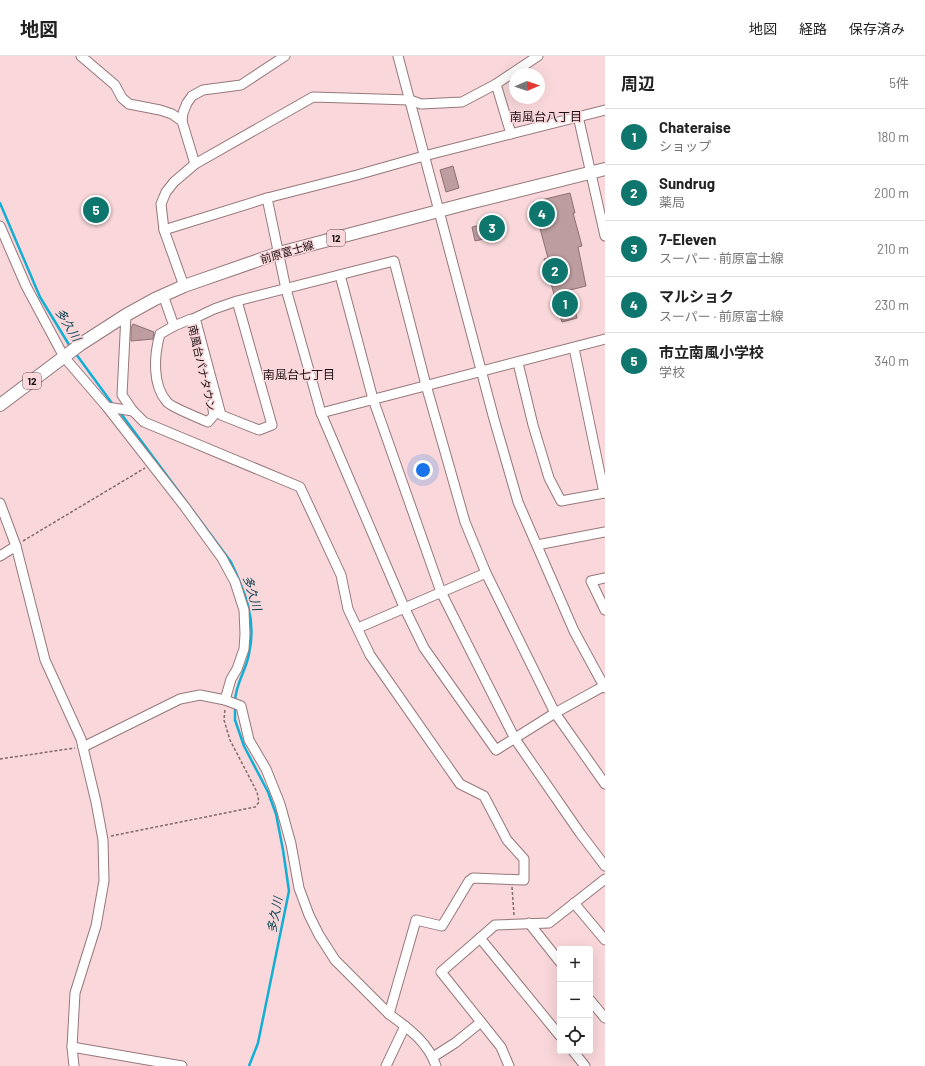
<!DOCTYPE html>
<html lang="ja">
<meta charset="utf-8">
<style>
body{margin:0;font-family:Barlow,"Noto Sans JP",sans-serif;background:#f6f6f6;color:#222}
.controls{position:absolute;right:12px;bottom:12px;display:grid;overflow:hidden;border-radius:4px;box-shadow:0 4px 16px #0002}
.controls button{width:36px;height:36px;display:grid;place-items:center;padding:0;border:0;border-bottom:1px solid #e0e0e0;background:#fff;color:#222;font:20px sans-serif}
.compass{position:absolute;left:509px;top:12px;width:36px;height:36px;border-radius:50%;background:#fff;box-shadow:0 4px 16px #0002;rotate:88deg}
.you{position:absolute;left:423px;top:414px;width:14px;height:14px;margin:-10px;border:3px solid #fff;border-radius:50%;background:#1a73e8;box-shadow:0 0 0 6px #1a73e833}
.badge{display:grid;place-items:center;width:26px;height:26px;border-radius:50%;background:#0f766e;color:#fff;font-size:13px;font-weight:700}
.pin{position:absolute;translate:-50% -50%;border:2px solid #fff;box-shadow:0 1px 4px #0006}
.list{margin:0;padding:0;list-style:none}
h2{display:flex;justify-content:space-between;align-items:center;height:52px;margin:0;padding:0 16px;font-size:17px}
h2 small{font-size:13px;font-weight:400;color:#767676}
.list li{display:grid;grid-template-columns:26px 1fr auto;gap:12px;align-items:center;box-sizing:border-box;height:56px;padding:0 16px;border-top:1px solid #e0e0e0}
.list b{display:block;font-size:15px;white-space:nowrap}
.list p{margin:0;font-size:13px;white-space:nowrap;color:#767676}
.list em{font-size:13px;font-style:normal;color:#767676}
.icon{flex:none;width:22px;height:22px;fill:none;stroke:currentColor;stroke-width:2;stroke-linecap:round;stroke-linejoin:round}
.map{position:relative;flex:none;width:605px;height:1010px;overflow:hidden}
header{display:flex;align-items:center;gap:24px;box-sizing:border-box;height:56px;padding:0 20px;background:#fff;border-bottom:1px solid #e0e0e0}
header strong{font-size:19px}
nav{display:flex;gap:22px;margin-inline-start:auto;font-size:14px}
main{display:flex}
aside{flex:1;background:#fff}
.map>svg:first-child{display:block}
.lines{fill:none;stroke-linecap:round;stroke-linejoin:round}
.stream{stroke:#12afd5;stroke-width:2.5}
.building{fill:#bd9da0;stroke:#8e7073}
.minor-casing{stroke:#96787b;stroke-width:11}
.major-casing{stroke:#96787b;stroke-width:14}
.path{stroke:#806a6c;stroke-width:1.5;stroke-dasharray:3 2;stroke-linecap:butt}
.minor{stroke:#fff;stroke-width:9}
.major{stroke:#fff;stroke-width:12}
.labels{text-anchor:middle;stroke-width:3;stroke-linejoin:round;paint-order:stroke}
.shield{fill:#f9d7da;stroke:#5e4b4d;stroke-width:1}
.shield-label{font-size:10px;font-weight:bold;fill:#1b0f11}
.street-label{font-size:11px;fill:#1b0f11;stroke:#f9d7da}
.neighbourhood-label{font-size:12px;fill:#1b0f11;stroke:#f9d7da}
.water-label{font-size:12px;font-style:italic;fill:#074353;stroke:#f9d7da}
</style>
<header>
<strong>地図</strong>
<nav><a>地図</a><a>経路</a><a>保存済み</a></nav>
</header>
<main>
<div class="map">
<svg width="605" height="1010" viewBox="0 0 605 1010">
<rect width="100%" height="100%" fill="#f9d7da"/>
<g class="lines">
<!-- stream -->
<g class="stream">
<path d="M0 147 40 241 71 292"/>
<path d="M76 298 114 350"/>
<path d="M119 355 231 506C245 536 257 563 249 598 246 615 236 626 235 645"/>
<path d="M235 650V664L244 690 268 736 276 758 283 794 289 835 258 987 249 1010"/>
</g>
</g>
<!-- building -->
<g class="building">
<path d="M453 110 459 132 446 136 440 114Z"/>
<path d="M570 137 575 157H573L582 190 578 191 586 230 570 234 577 262 562 266 544 203 548 202 533 146Z"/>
<path d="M499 165 502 179 475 185 472 171Z"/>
<path d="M133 268 154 276 153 283 131 285V272Z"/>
</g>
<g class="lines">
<!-- minor casing -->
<g class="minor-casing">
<g id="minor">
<path d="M81 0 115 29 122 42 129 48 160 54 172 58 182 65"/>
<path d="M398 0 494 363 518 446 574 575 605 632"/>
<path d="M496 28 511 78"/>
<path d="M578 60 605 180"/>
<path d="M195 108 182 65 183 57 187 47 192 40 203 34 241 29 285 0"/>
<path d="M267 142 286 233 321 357 404 551 424 592 496 694 555 657 604 630"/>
<path d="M0 170 26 230 64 301 107 351 185 451 222 502 235 526 244 554 245 578 244 593 237 613 231 623 225 644"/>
<path d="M164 174 267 142 357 119 424 100 605 54"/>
<path d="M340 219 373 343 441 536 515 683 580 777 605 810"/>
<path d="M184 230 164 174 161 148 166 136 174 126 195 108 313 41 410 44 421 48 462 46 496 28 538 0"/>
<path d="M163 239 174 270 160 278C154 299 152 329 167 346 171 351 201 363 208 366L214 359 212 348"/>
<path d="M237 245 272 369 259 374 221 359 195 262 214 253 237 245 394 205 426 329 465 466 486 517 555 657 605 728"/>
<path d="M126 259 122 339 133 355 144 366 300 431 341 519 348 553 370 599 460 728 484 740 507 784 524 803V824L473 822 469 825 442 870 416 864 389 958C408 972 428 986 436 1010"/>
<path d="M174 270 191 263 193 271"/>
<path d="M574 292 604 437"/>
<path d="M518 307 533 369 549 422 561 445 605 437"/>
<path d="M107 351 133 355"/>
<path d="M321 357 605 283"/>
<path d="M0 447 16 490 45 604 81 683 96 746 103 784 104 825 96 870 75 937 72 991 74 1010"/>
<path d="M537 489 605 476"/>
<path d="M0 500 16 490"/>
<path d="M605 522 591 525 605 554"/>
<path d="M358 572 486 517"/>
<path d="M83 691 180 643 200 639 225 644 241 650 249 684 266 713 280 748 291 788 299 832 309 859 319 879 335 904 389 958"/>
<path d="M574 847 605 884"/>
<path d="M529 867 560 906"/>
<path d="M480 882 560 980"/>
<path d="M590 944 605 962"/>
<path d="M72 991 182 1010"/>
<path d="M573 995 585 1010"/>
<path d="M433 1001 455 987 481 966"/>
<path d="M386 1010 405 970"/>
<path d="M509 1010 501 991 441 916 495 869 549 867 605 823"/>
</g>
</g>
<!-- major casing -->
<g class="major-casing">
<path id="major" d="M0 349 81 288 126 259 155 243 184 230 279 197 469 147 605 113"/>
</g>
<!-- path -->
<g class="path">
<path d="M23 485 145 412"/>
<path d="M0 703 75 692"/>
<path d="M111 780 255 751 259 746 257 736 230 684 224 664 225 652"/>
<path d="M512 831 514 859"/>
</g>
<!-- minor -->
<use href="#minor" class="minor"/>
<!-- major -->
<use href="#major" class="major"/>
</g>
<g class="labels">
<!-- shield labels -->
<g class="shield">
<rect x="327" y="174" width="18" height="16" rx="3"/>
<rect x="23" y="317" width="18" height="16" rx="3"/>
</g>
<g class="shield-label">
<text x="336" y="186">12</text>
<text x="32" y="329">12</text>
</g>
<!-- street labels -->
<g class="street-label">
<text transform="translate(287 196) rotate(-16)" y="4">前原富士線</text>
<text transform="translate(202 312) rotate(77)" y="4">南風台パナタウン</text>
</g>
<!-- neighbourhood labels -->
<g class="neighbourhood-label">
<text x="546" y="65">南風台八丁目</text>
<text x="299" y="323">南風台七丁目</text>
</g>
<!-- water labels -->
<g class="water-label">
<text transform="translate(68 269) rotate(58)" y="4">多久川</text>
<text transform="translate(252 537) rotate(73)" y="4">多久川</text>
<text transform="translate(275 859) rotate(-79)" y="4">多久川</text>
</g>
</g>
</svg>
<div class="controls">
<button>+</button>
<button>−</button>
<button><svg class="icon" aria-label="locate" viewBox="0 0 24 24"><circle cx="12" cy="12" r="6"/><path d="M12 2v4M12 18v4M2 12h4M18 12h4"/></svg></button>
</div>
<svg class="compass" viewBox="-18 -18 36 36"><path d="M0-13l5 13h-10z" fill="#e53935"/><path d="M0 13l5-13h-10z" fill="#767676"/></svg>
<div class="you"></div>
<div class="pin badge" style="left:565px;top:248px">1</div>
<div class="pin badge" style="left:555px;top:215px">2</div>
<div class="pin badge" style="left:492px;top:172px">3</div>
<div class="pin badge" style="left:542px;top:158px">4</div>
<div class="pin badge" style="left:96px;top:154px">5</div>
</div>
<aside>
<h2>周辺<small>5件</small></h2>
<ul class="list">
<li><span class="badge">1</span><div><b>Chateraise</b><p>ショップ</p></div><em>180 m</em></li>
<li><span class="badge">2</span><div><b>Sundrug</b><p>薬局</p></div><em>200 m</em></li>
<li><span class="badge">3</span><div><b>7-Eleven</b><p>スーパー · 前原富士線</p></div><em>210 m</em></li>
<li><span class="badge">4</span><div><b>マルショク</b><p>スーパー · 前原富士線</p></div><em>230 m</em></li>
<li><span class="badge">5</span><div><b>市立南風小学校</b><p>学校</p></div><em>340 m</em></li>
</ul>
</aside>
</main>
